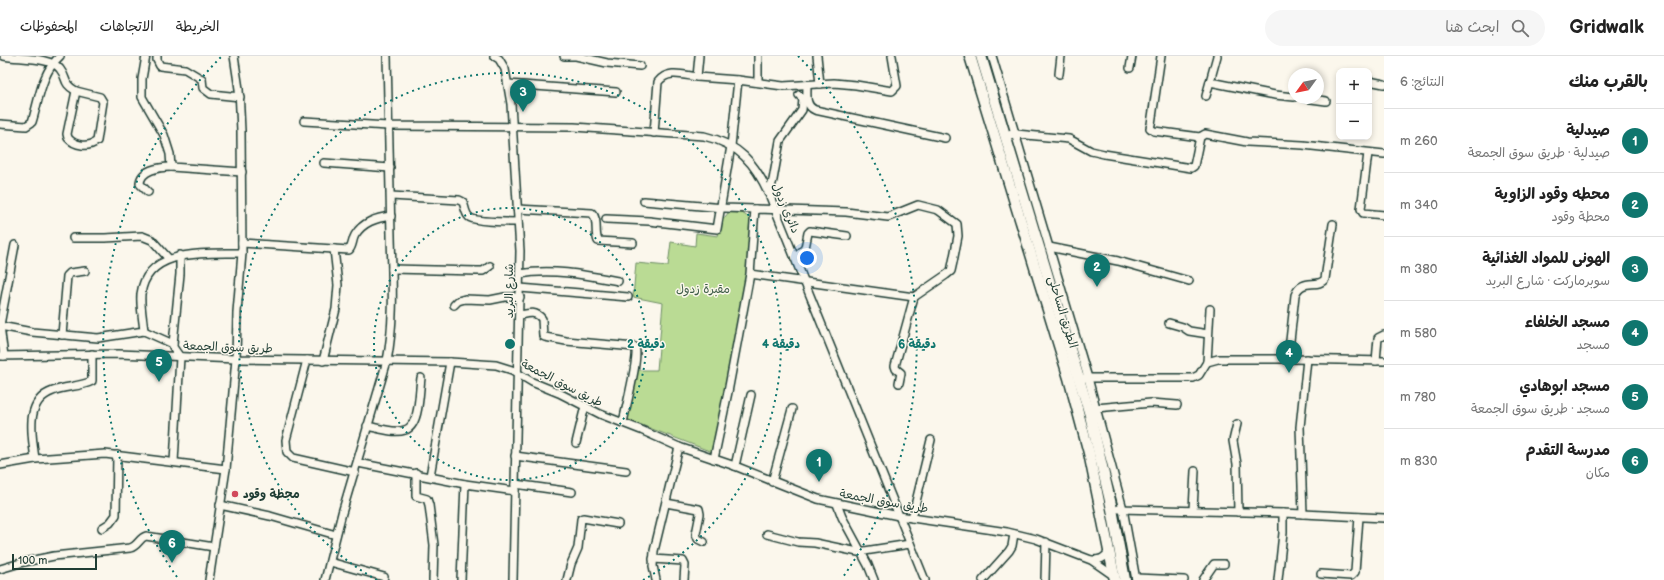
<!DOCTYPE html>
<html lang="ar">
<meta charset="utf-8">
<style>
body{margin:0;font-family:"Balsamiq Sans","Playpen Sans Arabic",sans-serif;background:#f6f6f6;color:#222;direction:rtl}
.controls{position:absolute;right:12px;top:12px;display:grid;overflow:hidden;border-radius:8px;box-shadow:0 2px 6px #0003}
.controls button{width:36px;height:36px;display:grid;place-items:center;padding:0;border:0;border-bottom:1px solid #e0e0e0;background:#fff;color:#222;font:20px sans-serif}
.compass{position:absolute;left:1288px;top:12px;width:36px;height:36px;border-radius:50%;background:#fff;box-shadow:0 2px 6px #0003;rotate:237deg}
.scale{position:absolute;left:12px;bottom:10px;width:85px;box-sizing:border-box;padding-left:4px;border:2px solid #1f3d34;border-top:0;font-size:11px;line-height:14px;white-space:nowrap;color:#1f3d34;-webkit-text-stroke:3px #fbf7ec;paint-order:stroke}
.you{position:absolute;left:807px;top:202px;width:14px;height:14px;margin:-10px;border:3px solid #fff;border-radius:50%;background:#1a73e8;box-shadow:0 0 0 6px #1a73e833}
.badge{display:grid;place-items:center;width:26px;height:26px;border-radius:50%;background:#0f766e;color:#fff;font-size:13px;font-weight:700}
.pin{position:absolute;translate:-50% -33px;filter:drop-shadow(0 1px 2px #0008)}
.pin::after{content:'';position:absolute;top:21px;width:14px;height:12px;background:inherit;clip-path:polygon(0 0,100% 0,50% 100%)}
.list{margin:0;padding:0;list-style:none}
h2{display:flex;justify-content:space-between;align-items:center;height:52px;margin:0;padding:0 16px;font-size:17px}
h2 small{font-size:13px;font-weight:400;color:#767676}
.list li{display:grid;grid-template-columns:26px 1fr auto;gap:12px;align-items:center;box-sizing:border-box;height:64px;padding:0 16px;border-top:1px solid #e0e0e0}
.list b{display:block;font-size:15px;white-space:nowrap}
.list p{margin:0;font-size:13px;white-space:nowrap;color:#767676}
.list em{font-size:13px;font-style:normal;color:#767676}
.icon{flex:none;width:22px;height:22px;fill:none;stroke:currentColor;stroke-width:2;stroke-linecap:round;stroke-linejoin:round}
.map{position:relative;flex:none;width:1384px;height:524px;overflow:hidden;direction:ltr}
header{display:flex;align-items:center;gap:24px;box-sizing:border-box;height:56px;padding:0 20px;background:#fff;border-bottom:1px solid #e0e0e0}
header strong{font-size:19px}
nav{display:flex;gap:22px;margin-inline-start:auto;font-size:14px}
.search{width:280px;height:36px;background:#f6f6f6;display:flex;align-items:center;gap:10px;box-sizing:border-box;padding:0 14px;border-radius:22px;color:#767676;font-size:15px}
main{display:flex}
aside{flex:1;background:#fff}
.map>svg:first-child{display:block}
.green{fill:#badb94;stroke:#6c8c64}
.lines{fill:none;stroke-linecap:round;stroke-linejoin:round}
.minor-casing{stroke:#1f3d34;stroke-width:10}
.highway-casing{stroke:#1f3d34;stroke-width:13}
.minor{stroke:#fbf7ec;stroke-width:7}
.highway{stroke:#fbf7ec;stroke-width:10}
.ring{fill:none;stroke:#0f766e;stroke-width:2;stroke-dasharray:2 4}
.poi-dot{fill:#d1495b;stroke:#fbf7ec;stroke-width:1.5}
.labels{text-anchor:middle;stroke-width:3;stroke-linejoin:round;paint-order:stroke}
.street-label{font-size:12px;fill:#1f3d34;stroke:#fbf7ec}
.park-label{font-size:12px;fill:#3e5d47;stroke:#fbf7ec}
.poi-label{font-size:12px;font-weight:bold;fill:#1f3d34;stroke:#fbf7ec;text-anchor:start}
.centre{fill:#0f766e;stroke:#fbf7ec;stroke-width:2}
.ring-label{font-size:12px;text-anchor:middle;font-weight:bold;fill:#0f766e;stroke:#fbf7ec;stroke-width:3;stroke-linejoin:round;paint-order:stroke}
</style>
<header>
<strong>Gridwalk</strong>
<div class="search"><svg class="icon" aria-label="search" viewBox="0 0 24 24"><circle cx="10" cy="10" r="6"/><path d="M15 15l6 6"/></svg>ابحث هنا</div>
<nav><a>الخريطة</a><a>الاتجاهات</a><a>المحفوظات</a></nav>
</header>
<main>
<aside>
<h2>بالقرب منك<small>النتائج: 6</small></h2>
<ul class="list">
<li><span class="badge">1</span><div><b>صيدلية</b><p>صيدلية · طريق سوق الجمعة</p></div><em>260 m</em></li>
<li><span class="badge">2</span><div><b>محطه وقود الزاوية</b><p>محطة وقود</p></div><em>340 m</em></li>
<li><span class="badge">3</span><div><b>الهونى للمواد الغذائية</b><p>سوبرماركت · شارع البريد</p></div><em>380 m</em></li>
<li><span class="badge">4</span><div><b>مسجد الخلفاء</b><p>مسجد</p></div><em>580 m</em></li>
<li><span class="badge">5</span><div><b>مسجد ابوهادي</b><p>مسجد · طريق سوق الجمعة</p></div><em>780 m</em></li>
<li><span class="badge">6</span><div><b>مدرسة التقدم</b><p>مكان</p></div><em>830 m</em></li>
</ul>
</aside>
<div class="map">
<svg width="1384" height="524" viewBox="0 0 1384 524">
<rect width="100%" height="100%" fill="#fbf7ec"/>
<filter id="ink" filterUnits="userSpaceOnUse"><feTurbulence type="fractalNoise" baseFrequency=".025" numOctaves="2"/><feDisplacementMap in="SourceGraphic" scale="8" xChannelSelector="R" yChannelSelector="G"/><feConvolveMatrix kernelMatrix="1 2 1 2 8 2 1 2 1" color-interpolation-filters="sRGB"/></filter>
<g filter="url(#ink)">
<!-- green -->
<path class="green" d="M729 156 742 157 751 163 746 230 712 396 626 363 638 314H657L663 247 633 241 636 207 668 210 671 186 695 190 696 177 718 180 720 167Z"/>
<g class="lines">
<!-- minor casing -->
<g class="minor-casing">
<g id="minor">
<path d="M4 0C19 3 51 1 60 13 68 23 62 27 76 35"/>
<path d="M146 0 142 23V41L164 79 170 98 171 111 242 116"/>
<path d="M157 0V4L160 10 185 13 200 22 202 23 203 32 211 38 240 41"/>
<path d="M494 0 499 3 505 13 511 48 520 195 513 524"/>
<path d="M564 0H576L607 7 640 10"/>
<path d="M699 0 697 21 738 24"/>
<path d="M758 0V26"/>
<path d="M817 0 820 28"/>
<path d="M992 0 1088 322 1123 453 1136 524"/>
<path d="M1161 0 1151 68 1150 72 1154 75 1200 81 1205 78 1247 86 1303 89 1384 98"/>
<path d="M1130 12 1132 0"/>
<path d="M1059 18 1061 0"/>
<path d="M1369 25 1384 28"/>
<path d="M1210 26 1275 39 1294 41"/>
<path d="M508 28 616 36"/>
<path d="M807 29C807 39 805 50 815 54L945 82"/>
<path d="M76 35 100 41 103 46 97 85C88 92 75 90 68 82L67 78Z"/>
<path d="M1206 40 1217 0"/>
<path d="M1304 42 1326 45"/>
<path d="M304 65 388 70 574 71 704 80C739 88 755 107 769 138L925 524"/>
<path d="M0 68 26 70 32 66C39 44 41 17 60 0"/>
<path d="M654 77 658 26C668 13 683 19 697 21"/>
<path d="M1006 79 1016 78 1069 83 1091 95 1104 98 1191 112 1194 110 1200 81"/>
<path d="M1368 97 1361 153 1363 157 1384 159"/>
<path d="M324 107 390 112"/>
<path d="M148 136 140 128C140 114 159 111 171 111"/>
<path d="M769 138 773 124 780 85 802 54 803 43 799 39"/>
<path d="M391 140 459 144 463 146C465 151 465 157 469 161 474 166 510 166 518 166"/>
<path d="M644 145 724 152 755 153"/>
<path d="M517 153 592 157C599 164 594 176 598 185L633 187"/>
<path d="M606 163 649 165 717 173 731 90 738 24 783 30 834 27 856 29 892 35 897 30 892 0"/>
<path d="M73 182H105L142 180 152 184 169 203"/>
<path d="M242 187 349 194C353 190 352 184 355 179 363 166 376 162 391 160"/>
<path d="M1049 191 1118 205 1189 225"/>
<path d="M795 202 805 192 808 177 810 175 847 180"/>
<path d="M392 213 477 215H483L490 210"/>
<path d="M520 218C552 212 586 219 618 225"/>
<path d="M520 232 628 241"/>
<path d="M454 249 458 245 465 243 490 244 505 241H520"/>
<path d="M520 259C529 257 536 255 542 263L543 280 545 281 566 285 635 291C640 299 625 354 623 367"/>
<path d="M1169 267 1183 271 1189 275 1208 278"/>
<path d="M0 269 15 189"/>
<path d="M0 270 32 276 98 282 144 275C143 264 140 250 141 238 147 191 208 198 242 197"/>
<path d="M0 270 4 300"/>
<path d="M144 275 173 288V291L180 301 174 406"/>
<path d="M62 279 67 220 70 217 85 215"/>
<path d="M173 288 180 218V199"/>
<path d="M0 300 119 298 236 303 450 306 496 309 512 314 532 326 559 337 600 358 641 374 679 391 735 410 818 443 899 460 1007 476 1036 483 1091 504 1114 520"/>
<path d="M1288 303 1295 239C1302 221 1318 233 1325 223L1333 168"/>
<path d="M307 304 286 384 287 396 293 402 355 416"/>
<path d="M323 305 336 253 338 229 334 193"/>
<path d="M1376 305 1378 282 1384 279"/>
<path d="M1207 306 1218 303H1293L1384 305"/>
<path d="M1084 322H1193L1199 319 1207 306 1210 253"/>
<path d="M899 327 901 317 896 313 895 310 914 241"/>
<path d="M1096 352 1151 347 1177 349"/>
<path d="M1237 368 1233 385 1237 408 1238 456"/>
<path d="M367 370C378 372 394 378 405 374 420 370 419 336 421 322"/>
<path d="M576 387 585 350"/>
<path d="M515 400 626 415"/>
<path d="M35 403C32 379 24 345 53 335 65 330 80 331 92 325V298"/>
<path d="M714 403 728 336 750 218 755 153 846 156 888 161 918 149 938 154 957 168 958 180 953 206 951 215 946 219 914 241 750 218"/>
<path d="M358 407 465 428 515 435"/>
<path d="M0 409 35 403 105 398 226 413"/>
<path d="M735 410 751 339"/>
<path d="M416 417V440L427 443 429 449 434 489 433 524"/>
<path d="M430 420 450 306"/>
<path d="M772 426 792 353"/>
<path d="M515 428 572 436"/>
<path d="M666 447 699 453 700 458 696 478 698 483 704 486"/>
<path d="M837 448 842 461 868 509 874 524"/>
<path d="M220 449 270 460 336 479"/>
<path d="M1119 453 1283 457 1384 462"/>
<path d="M1193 454 1195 415"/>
<path d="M1303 458 1300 371 1307 303"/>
<path d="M912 462 931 384"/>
<path d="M102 472 110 467 116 459 117 399"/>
<path d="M767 478 798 486 815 487 858 496 910 488"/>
<path d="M653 503 683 505 685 509 684 524"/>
<path d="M1092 504C1101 504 1105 502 1109 495"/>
<path d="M330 506 384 521"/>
<path d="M0 513 24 506 54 500 130 492C138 490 139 482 146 480L214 491"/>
<path d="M1321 518 1351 520 1355 516 1359 461"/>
<path d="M1136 522 1184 524"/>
<path d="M209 524 226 413 236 303 237 256 242 197 241 75 239 33 234 0"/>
<path d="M325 524 342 457 387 305C395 264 392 222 391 180 390 120 388 60 387 0"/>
<path d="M461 524 465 428"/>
<path d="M567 524 571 508 578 492 581 463 583 462 618 468"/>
<path d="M656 524 653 510 654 495 679 391"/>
<path d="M983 524 1009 495 1012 490 1014 478"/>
<path d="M1045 524 1046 486"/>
<path d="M1203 524 1214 508H1224"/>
<path d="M1278 524 1283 477V457"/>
</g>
</g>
<!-- highway casing -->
<g class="highway-casing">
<g id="highway">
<path d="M970 0 1069 322 1089 397 1115 524"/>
<path d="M981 0 1090 359 1112 453 1125 524"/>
</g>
</g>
<!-- minor -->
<use href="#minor" class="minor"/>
<!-- highway -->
<use href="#highway" class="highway"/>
</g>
</g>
<!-- distance rings -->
<g class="ring">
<circle cx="510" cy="288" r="136"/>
<path d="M377 524A271 271 0 1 1 643 524"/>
<path d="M177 521A407 407 0 0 1 222 0M798 0A407 407 0 0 1 843 521"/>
</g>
<!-- markers -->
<circle class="poi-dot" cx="235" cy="438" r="4"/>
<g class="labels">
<!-- street labels -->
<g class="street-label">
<text transform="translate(786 152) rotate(67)" y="4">دائرى زدول</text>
<text transform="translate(509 235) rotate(-90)" y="4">شارع البريد</text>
<text transform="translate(1063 256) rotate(73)" y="4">الطريق الساحلى</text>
<text transform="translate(228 291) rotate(2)" y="4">طريق سوق الجمعة</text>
<text transform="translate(562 327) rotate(27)" y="4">طريق سوق الجمعة</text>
<text transform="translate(884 445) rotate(10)" y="4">طريق سوق الجمعة</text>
</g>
<!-- park labels -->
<g class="park-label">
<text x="703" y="237">مقبرة زدول</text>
</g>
<!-- poi labels -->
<g class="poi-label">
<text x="243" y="442">محطة وقود</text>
</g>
</g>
<circle cx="510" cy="288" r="6" class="centre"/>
<g class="ring-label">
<text x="646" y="292">2 دقيقة</text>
<text x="781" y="292">4 دقيقة</text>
<text x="917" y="292">6 دقيقة</text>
</g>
</svg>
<div class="controls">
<button>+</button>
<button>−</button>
</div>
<svg class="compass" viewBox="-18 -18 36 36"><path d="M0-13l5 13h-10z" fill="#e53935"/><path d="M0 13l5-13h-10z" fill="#767676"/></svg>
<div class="scale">100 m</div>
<div class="you"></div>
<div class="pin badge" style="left:819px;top:426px">1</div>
<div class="pin badge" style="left:1097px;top:231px">2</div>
<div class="pin badge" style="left:523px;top:56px">3</div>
<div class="pin badge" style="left:1289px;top:317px">4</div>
<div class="pin badge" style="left:159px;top:326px">5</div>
<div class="pin badge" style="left:172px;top:507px">6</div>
</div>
</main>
